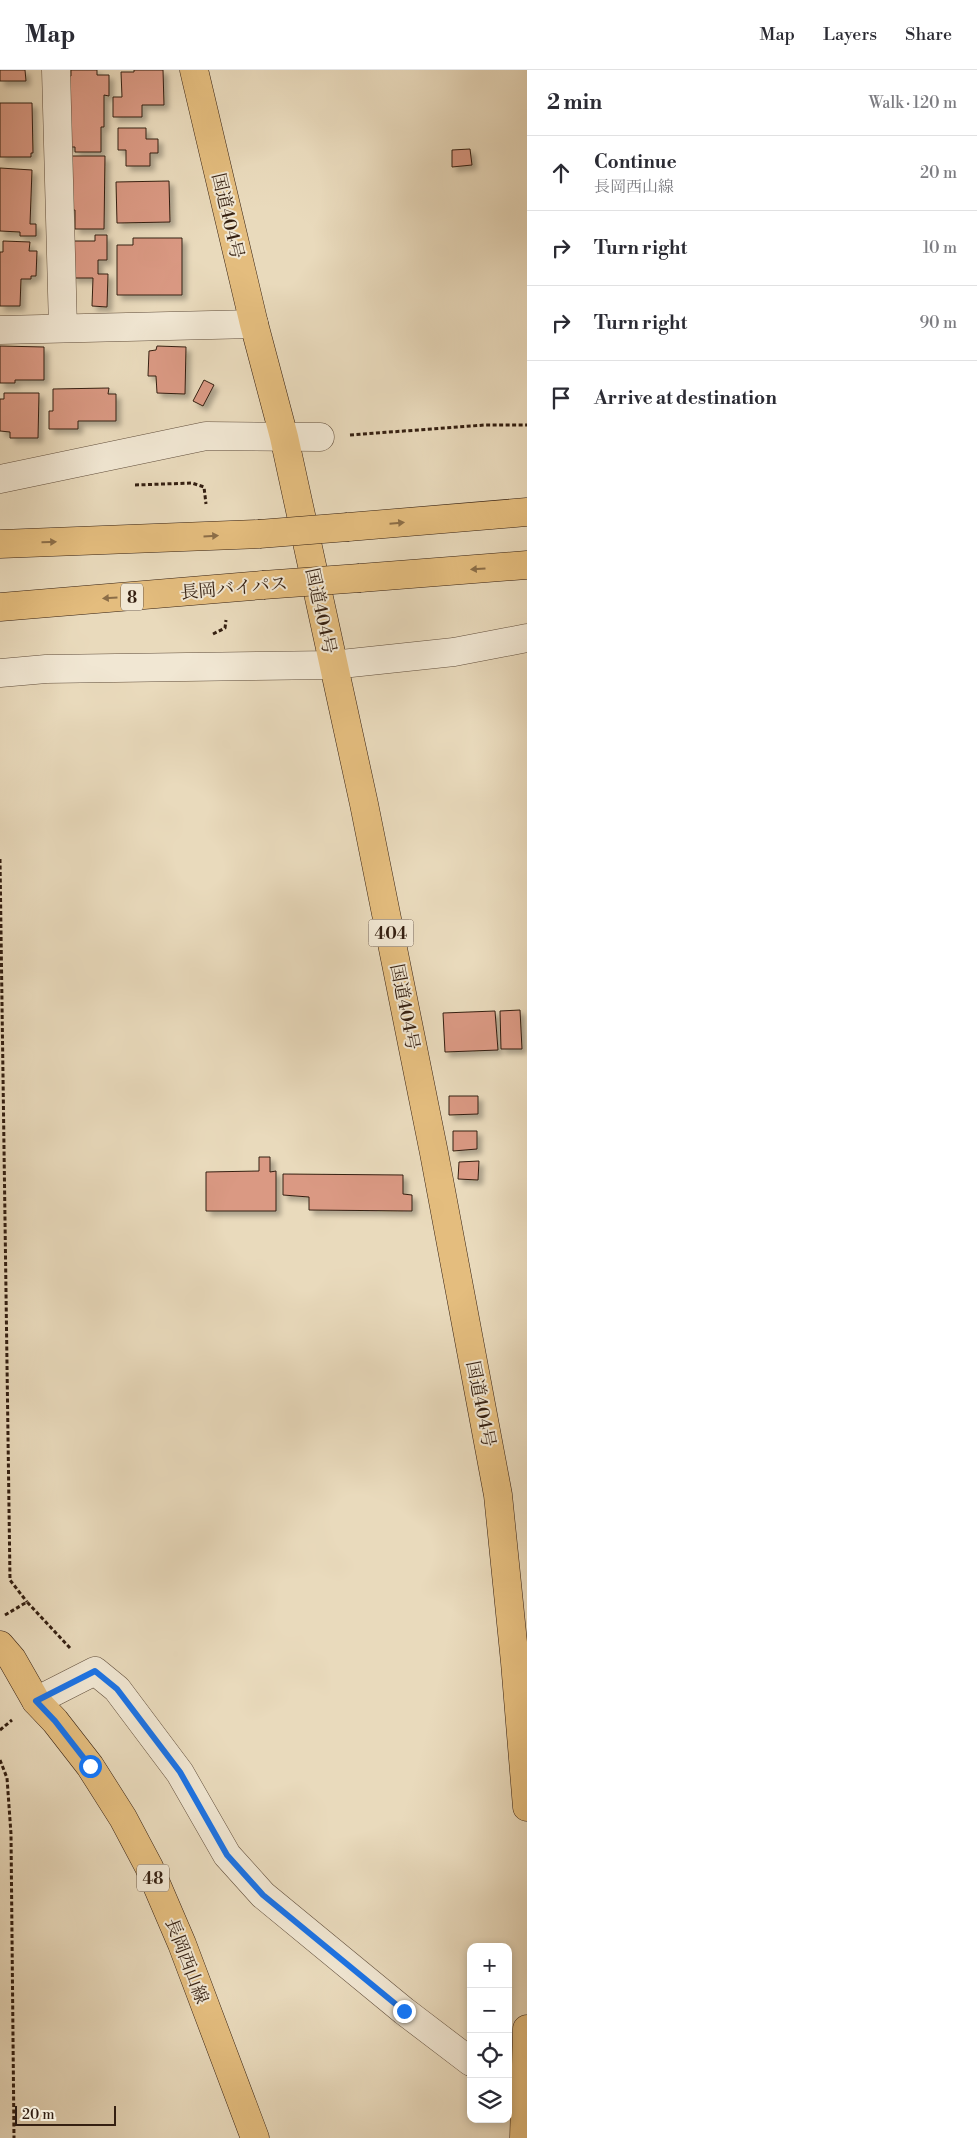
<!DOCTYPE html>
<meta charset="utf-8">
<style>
body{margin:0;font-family:"Libre Bodoni","Noto Serif JP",serif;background:#f2f2f3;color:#2b2b33}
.controls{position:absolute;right:15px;bottom:15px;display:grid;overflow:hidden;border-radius:10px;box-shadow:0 2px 8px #0003}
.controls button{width:45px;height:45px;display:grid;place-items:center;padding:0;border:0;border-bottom:1px solid #e1e1e2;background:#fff;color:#2b2b33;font:25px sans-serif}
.scale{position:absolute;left:15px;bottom:12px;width:101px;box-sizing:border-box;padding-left:5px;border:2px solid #341f11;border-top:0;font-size:14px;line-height:18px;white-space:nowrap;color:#341f11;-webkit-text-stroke:4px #f1e7d3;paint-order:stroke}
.stop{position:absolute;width:15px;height:15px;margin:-11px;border:4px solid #1a73e8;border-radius:50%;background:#fff}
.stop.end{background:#1a73e8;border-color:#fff;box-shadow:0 1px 5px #0008}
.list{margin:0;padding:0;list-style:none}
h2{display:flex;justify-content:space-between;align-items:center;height:65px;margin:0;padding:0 20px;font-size:21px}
h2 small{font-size:16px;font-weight:400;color:#7c7c81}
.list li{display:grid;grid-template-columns:32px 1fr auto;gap:15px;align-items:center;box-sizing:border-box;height:75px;padding:0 20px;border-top:1px solid #e1e1e2}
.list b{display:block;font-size:19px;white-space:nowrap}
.list p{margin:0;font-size:16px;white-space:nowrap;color:#7c7c81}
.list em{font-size:16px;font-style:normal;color:#7c7c81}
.icon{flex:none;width:28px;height:28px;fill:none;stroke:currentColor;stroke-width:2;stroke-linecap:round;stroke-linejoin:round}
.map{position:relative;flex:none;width:527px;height:2068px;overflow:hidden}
header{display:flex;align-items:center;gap:30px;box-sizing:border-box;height:70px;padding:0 25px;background:#fff;border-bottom:1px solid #e1e1e2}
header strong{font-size:24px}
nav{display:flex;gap:28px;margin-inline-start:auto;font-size:18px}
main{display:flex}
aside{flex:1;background:#fff}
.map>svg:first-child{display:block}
.building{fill:#da9983;stroke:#341f11;filter:url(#shadow)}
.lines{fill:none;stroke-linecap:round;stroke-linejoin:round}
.minor-casing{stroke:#614e3c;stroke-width:29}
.major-casing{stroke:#341f11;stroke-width:29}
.highway-casing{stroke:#341f11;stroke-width:29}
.path{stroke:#341f11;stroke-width:3;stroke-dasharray:4 2.5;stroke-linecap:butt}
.minor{stroke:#f1e7d3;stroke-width:28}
.major{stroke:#e4bd7e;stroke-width:28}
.highway{stroke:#e4bd7e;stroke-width:28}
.highway-bridge-casing{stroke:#341f11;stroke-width:29;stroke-linecap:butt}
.highway-bridge{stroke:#e4bd7e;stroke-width:28}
.oneway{fill:#8c6e48}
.route{stroke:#1a73e8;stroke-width:6}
.labels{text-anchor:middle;stroke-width:4;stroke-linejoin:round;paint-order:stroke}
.shield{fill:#f1e7d3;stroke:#6d5b4b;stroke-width:1}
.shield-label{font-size:16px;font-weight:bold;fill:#341f11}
.street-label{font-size:18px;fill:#341f11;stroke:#f1e7d3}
</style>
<header>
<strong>Map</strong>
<nav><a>Map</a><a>Layers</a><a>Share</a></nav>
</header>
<main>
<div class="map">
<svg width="527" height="2068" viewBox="0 0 527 2068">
<defs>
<filter id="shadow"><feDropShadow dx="4.5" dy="4.5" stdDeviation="2.5" flood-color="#0004"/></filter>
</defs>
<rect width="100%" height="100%" fill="#e9dabc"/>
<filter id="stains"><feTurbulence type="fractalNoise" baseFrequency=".004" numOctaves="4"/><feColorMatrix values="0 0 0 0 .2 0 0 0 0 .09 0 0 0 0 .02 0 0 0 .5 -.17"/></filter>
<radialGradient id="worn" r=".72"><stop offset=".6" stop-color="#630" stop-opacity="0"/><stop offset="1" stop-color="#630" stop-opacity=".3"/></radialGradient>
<!-- building -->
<g class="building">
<path d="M0 0H25L26 11H0Z"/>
<path d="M71 0H97V5H109V26L104 25V57H101V82H75V77H62L60 6H71Z"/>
<path d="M134 0H163L164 35H142V47H113V27H122L121 2H134Z"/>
<path d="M0 33H32L33 83H31V87H0Z"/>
<path d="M118 58H146V69H158V83H150V96H126V80H118Z"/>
<path d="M470 79 472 95 452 97V80Z"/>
<path d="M65 86H105L104 159H75V140H65Z"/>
<path d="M0 98 32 100 30 154H36V166H20V162L0 161Z"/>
<path d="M169 111 170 152 117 153 116 112Z"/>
<path d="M95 165H107V190H98V204H108L107 237 92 236 93 208H72L66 171H95Z"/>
<path d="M133 168H182V225H117V175H133Z"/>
<path d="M3 171 30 172 29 181H37L36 206H31V209H21L20 236H0V182H3Z"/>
<path d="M0 276 44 277V310H15V313H0Z"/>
<path d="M157 276 186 277 185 324 157 323 156 306H148L149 281 156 280Z"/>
<path d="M204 310 214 315 203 336 193 331Z"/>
<path d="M109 318 108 324H116V351H78V359H49V341H53V319Z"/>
<path d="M4 323H39L38 368H10V362L0 361V329H4Z"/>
<path d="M520 940 522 979H501L500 941Z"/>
<path d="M495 941 498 980 445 982 443 943Z"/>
<path d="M449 1026H478V1044L449 1045Z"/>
<path d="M453 1061H477V1079L453 1081Z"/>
<path d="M259 1087H270V1102L276 1101V1141H206V1102L259 1101Z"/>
<path d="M479 1091 478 1110 458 1109 459 1092Z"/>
<path d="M283 1104 403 1105V1124L412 1125V1141L309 1140V1127L283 1125Z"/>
</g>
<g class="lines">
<!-- minor casing -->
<g class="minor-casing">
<g id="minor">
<path d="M56 0 63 258"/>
<path d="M0 260 254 254"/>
<path d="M0 409 206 366 320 367"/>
<path d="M0 603 46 599 332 595 454 582 527 568"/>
<path d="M36 1631 95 1601 117 1619 180 1703 227 1785 263 1825 404 1941 471 1992"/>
</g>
</g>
<!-- major casing -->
<g class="major-casing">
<path id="major" d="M0 1575 12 1589 36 1631 55 1651 90 1696 123 1748 149 1797 182 1874 255 2068"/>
</g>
<!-- highway casing -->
<g class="highway-casing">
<g id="highway">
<path d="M194 0 254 254 284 367 364 734 434 1083 498 1425 515 1592 527 1737"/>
<path d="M348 457 527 442"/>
<path d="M0 474 259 464"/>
<path d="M360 508 527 495"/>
<path d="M0 537 263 515"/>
<path d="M524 2068 527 1959"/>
</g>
</g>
<!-- path -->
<g class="path">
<path d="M350 365 485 355H527"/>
<path d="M135 415 192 413 204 417 206 434"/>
<path d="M213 564 225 558 226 550"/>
<path d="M0 789 10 1510 27 1532"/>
<path d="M5 1545 27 1532 70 1578"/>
<path d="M0 1660 12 1650"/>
<path d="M0 1690 7 1708 11 1764 14 2068"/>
</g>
<!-- minor -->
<use href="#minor" class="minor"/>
<!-- major -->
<use href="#major" class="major"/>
<!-- highway -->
<use href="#highway" class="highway"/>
<!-- highway-bridge casing -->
<g class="highway-bridge-casing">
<g id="highway-bridge">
<path d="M259 464 348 457"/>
<path d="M263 515 360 508"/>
</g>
</g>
<!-- highway-bridge -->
<use href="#highway-bridge" class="highway-bridge"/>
</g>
<!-- one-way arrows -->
<defs><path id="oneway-solid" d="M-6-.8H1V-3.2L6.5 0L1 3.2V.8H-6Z" transform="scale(1.25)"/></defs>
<g class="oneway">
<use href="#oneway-solid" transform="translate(397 453) rotate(-5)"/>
<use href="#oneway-solid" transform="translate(211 466) rotate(-3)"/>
<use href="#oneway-solid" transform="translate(49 472) rotate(-2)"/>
<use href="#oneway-solid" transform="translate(478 499) rotate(176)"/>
<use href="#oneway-solid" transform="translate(110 528) rotate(176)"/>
</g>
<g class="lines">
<!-- route -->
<path class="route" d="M90 1696 55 1651 36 1631 95 1601 117 1619 180 1702 227 1785 263 1825 404 1941"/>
</g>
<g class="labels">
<!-- shield labels -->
<g class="shield">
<rect x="121" y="513.5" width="22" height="27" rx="4"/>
<rect x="368.5" y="849.5" width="45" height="27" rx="4"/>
<rect x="137" y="1794.5" width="32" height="27" rx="4"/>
</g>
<g class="shield-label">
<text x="132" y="533">8</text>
<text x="391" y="869">404</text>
<text x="153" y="1814">48</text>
</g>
<!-- street labels -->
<g class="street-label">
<text transform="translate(228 146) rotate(77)" y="6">国道404号</text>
<text transform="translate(234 518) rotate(-5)" y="6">長岡バイパス</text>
<text transform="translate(321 541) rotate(78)" y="6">国道404号</text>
<text transform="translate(405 937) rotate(79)" y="6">国道404号</text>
<text transform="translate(481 1334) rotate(79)" y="6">国道404号</text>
<text transform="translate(187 1891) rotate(69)" y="6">長岡西山線</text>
</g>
</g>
<rect width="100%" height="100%" filter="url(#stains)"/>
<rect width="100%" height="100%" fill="url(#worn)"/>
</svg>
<div class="controls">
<button>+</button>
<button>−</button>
<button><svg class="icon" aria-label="locate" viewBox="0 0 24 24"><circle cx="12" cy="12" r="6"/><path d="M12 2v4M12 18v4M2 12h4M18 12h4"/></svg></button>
<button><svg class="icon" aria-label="layers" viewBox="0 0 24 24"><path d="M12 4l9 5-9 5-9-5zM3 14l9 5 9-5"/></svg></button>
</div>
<div class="scale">20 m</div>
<div class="stop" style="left:90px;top:1696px"></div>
<div class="stop end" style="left:404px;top:1941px"></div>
</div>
<aside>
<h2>2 min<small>Walk · 120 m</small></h2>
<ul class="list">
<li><svg class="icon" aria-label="ahead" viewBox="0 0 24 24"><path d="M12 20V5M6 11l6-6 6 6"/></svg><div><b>Continue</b><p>長岡西山線</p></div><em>20 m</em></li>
<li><svg class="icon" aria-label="right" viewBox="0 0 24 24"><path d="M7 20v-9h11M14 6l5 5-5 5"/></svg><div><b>Turn right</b></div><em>10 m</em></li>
<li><svg class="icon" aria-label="right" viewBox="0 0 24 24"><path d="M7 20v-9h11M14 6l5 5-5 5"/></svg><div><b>Turn right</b></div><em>90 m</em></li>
<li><svg class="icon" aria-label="arrive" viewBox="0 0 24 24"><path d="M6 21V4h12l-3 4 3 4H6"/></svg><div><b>Arrive at destination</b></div></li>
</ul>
</aside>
</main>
